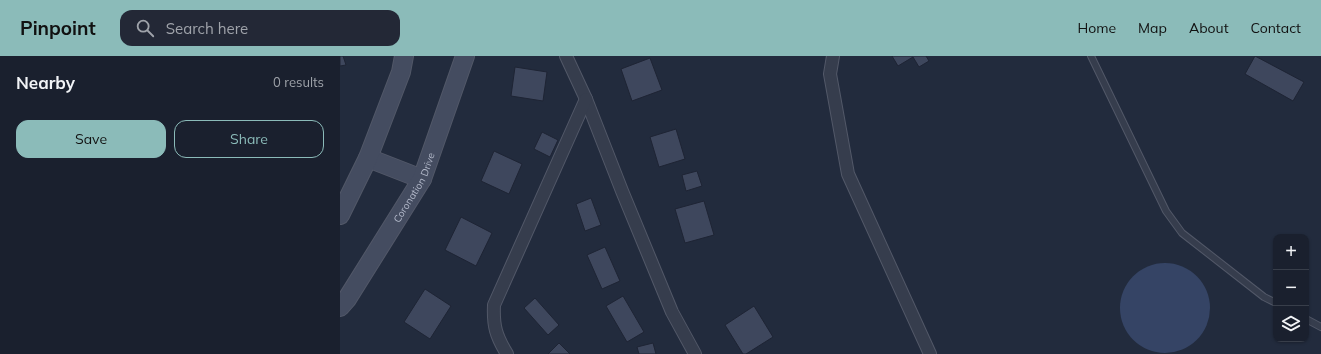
<!DOCTYPE html>
<meta charset="utf-8">
<style>
body{margin:0;font-family:Mulish,sans-serif;background:#232836;color:#f1f3f6}
.controls{position:absolute;right:12px;bottom:12px;display:grid;overflow:hidden;border-radius:8px;box-shadow:0 1px 3px #0004}
.controls button{width:36px;height:36px;display:grid;place-items:center;padding:0;border:0;border-bottom:1px solid #383e4a;background:#1a202e;color:#f1f3f6;font:20px sans-serif}
.list{margin:0;padding:0;list-style:none}
h2{display:flex;justify-content:space-between;align-items:center;height:52px;margin:0;padding:0 16px;font-size:17px}
h2 small{font-size:13px;font-weight:400;color:#9fa3aa}
.actions{display:flex;gap:8px;padding:12px 16px}
.actions a{flex:1;padding:9px 0;border:1px solid #8bbbb9;border-radius:12px;text-align:center;font-size:14px;color:#8bbbb9}
.actions .main{background:#8bbbb9;color:#111}
.icon{flex:none;width:22px;height:22px;fill:none;stroke:currentColor;stroke-width:2;stroke-linecap:round;stroke-linejoin:round}
.map{position:relative;flex:none;width:981px;height:298px;overflow:hidden}
header{display:flex;align-items:center;gap:24px;box-sizing:border-box;height:56px;padding:0 20px;background:#8bbbb9;color:#111}
header strong{font-size:19px}
nav{display:flex;gap:22px;margin-inline-start:auto;font-size:14px}
.search{width:280px;height:36px;background:#232836;display:flex;align-items:center;gap:10px;box-sizing:border-box;padding:0 14px;border-radius:12px;color:#9fa3aa;font-size:15px}
main{display:flex}
aside{flex:1;background:#1a202e}
.map>svg:first-child{display:block}
.water{fill:#354465}
.building{fill:#3e475d;stroke:#1e2434}
.lines{fill:none;stroke-linecap:round;stroke-linejoin:round}
.lane-casing{stroke:#525868;stroke-width:8}
.street-casing{stroke:#525868;stroke-width:14}
.secondary-casing{stroke:#525868;stroke-width:20}
.lane{stroke:#363d4d;stroke-width:6}
.street{stroke:#363d4d;stroke-width:12}
.secondary{stroke:#444c60;stroke-width:18}
.labels{text-anchor:middle;stroke-width:3;stroke-linejoin:round;paint-order:stroke}
.street-label{font-size:10px;fill:#b2b8c9;stroke:#1c2232}
</style>
<header>
<strong>Pinpoint</strong>
<div class="search"><svg class="icon" aria-label="search" viewBox="0 0 24 24"><circle cx="10" cy="10" r="6"/><path d="M15 15l6 6"/></svg>Search here</div>
<nav><a>Home</a><a>Map</a><a>About</a><a>Contact</a></nav>
</header>
<main>
<aside>
<h2>Nearby<small>0 results</small></h2>
<ul class="list">
</ul>
<div class="actions"><a class="main">Save</a><a>Share</a></div>
</aside>
<div class="map">
<svg width="981" height="298" viewBox="0 0 981 298">
<rect width="100%" height="100%" fill="#222b3d"/>
<!-- water -->
<circle class="water" cx="825" cy="252" r="45"/>
<!-- building -->
<g class="building">
<path d="M0 0H3L6 9 0 10Z"/>
<path d="M552 0H586L589 5 579 11 573 1 558 10Z"/>
<path d="M915 0 964 26 953 45 905 18Z"/>
<path d="M310 2 322 34 292 45 281 13Z"/>
<path d="M175 11 207 16 203 45 171 40Z"/>
<path d="M336 73 345 103 319 111 310 81Z"/>
<path d="M202 76 218 84 210 101 194 93Z"/>
<path d="M154 95 182 108 169 138 141 125Z"/>
<path d="M357 115 362 130 346 135 342 119Z"/>
<path d="M251 142 261 169 245 175 236 148Z"/>
<path d="M364 145 374 179 345 187 335 153Z"/>
<path d="M121 161 152 177 136 210 105 194Z"/>
<path d="M265 191 280 225 262 233 247 199Z"/>
<path d="M85 233 111 250 90 283 64 266Z"/>
<path d="M283 240 304 276 287 286 266 250Z"/>
<path d="M195 242 219 269 208 279 184 252Z"/>
<path d="M414 250 433 281 406 298H403L385 269Z"/>
<path d="M219 287 230 298H208Z"/>
<path d="M313 287 316 298H299L297 291Z"/>
</g>
<g class="lines">
<!-- lane casing -->
<g class="lane-casing">
<g id="lane">
<path d="M751 0 826 155 842 177 924 241 936 247"/>
<path d="M966 263 981 271"/>
</g>
</g>
<!-- street casing -->
<g class="street-casing">
<g id="street">
<path d="M226 0 246 43 282 135 332 256 355 298"/>
<path d="M493 0 490 18 508 118 590 298"/>
<path d="M167 298C156 280 153 270 154 249L246 43"/>
</g>
</g>
<!-- secondary casing -->
<g class="secondary-casing">
<g id="secondary">
<path d="M28 102 82 123"/>
<path d="M0 159 28 102 61 16 64 0"/>
<path id="s1" d="M0 251 7 243 82 123 125 0"/>
</g>
</g>
<!-- lane -->
<use href="#lane" class="lane"/>
<!-- street -->
<use href="#street" class="street"/>
<!-- secondary -->
<use href="#secondary" class="secondary"/>
</g>
<g class="labels">
<!-- street labels -->
<g class="street-label">
<text dy="4" stroke="none"><textPath href="#s1" startOffset="141">Coronation Drive</textPath></text>
</g>
</g>
</svg>
<div class="controls">
<button>+</button>
<button>−</button>
<button><svg class="icon" aria-label="layers" viewBox="0 0 24 24"><path d="M12 4l9 5-9 5-9-5zM3 14l9 5 9-5"/></svg></button>
</div>
</div>
</main>
